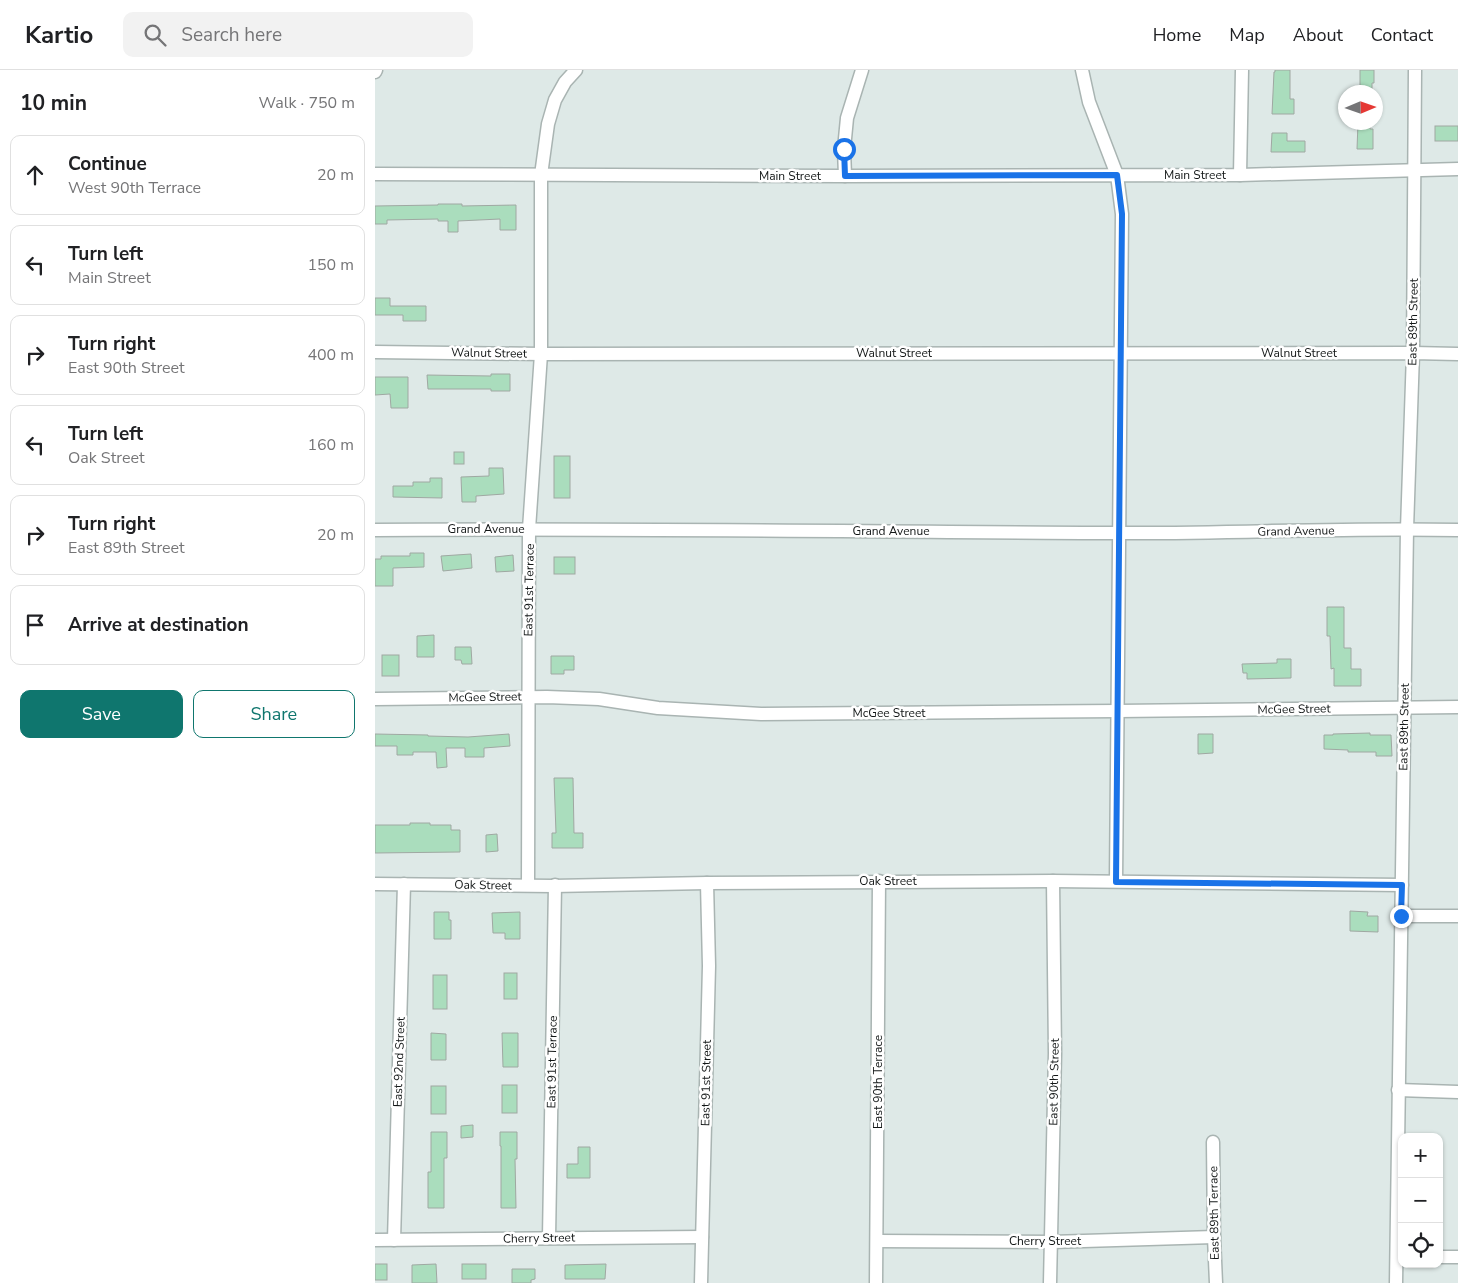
<!DOCTYPE html>
<meta charset="utf-8">
<style>
body{margin:0;font-family:"Nunito Sans",sans-serif;background:#f2f2f2;color:#202124}
.controls{position:absolute;right:15px;bottom:15px;display:grid;overflow:hidden;border-radius:10px;box-shadow:0 1px 4px #0004}
.controls button{width:45px;height:45px;display:grid;place-items:center;padding:0;border:0;border-bottom:1px solid #e0e0e0;background:#fff;color:#202124;font:25px sans-serif}
.compass{position:absolute;left:963px;top:15px;width:45px;height:45px;border-radius:50%;background:#fff;box-shadow:0 1px 4px #0004;rotate:88deg}
.stop{position:absolute;width:15px;height:15px;margin:-11px;border:4px solid #1a73e8;border-radius:50%;background:#fff}
.stop.end{background:#1a73e8;border-color:#fff;box-shadow:0 1px 5px #0008}
.list{margin:0;padding:0;list-style:none}
h2{display:flex;justify-content:space-between;align-items:center;height:65px;margin:0;padding:0 20px;font-size:21px}
h2 small{font-size:16px;font-weight:400;color:#757577}
.list li{display:grid;grid-template-columns:32px 1fr auto;gap:15px;align-items:center;box-sizing:border-box;height:80px;margin:0 10px 10px;padding:0 10px;border:1px solid #e0e0e0;border-radius:10px}
.list b{display:block;font-size:19px;white-space:nowrap}
.list p{margin:0;font-size:16px;white-space:nowrap;color:#757577}
.list em{font-size:16px;font-style:normal;color:#757577}
.actions{display:flex;gap:10px;padding:15px 20px}
.actions a{flex:1;padding:11px 0;border:1px solid #0f766e;border-radius:10px;text-align:center;font-size:18px;color:#0f766e}
.actions .main{background:#0f766e;color:#fff}
.icon{flex:none;width:28px;height:28px;fill:none;stroke:currentColor;stroke-width:2;stroke-linecap:round;stroke-linejoin:round}
.map{position:relative;flex:none;width:1083px;height:1213px;overflow:hidden}
header{display:flex;align-items:center;gap:30px;box-sizing:border-box;height:70px;padding:0 25px;background:#fff;border-bottom:1px solid #e0e0e0}
header strong{font-size:24px}
nav{display:flex;gap:28px;margin-inline-start:auto;font-size:18px}
.search{width:350px;height:45px;background:#f2f2f2;display:flex;align-items:center;gap:12px;box-sizing:border-box;padding:0 18px;border-radius:10px;color:#757577;font-size:19px}
main{display:flex}
aside{flex:1;background:#fff}
.map>svg:first-child{display:block}
.building{fill:#aaddbd;stroke:#9fa8a2}
.lines{fill:none;stroke-linecap:round;stroke-linejoin:round}
.minor-casing{stroke:#a9b4b2;stroke-width:15}
.minor{stroke:#fff;stroke-width:12}
.route{stroke:#1a73e8;stroke-width:6}
.labels{text-anchor:middle;stroke-width:5;stroke-linejoin:round;paint-order:stroke}
.street-label{font-size:12px;fill:#121616;stroke:#fff}
</style>
<header>
<strong>Kartio</strong>
<div class="search"><svg class="icon" aria-label="search" viewBox="0 0 24 24"><circle cx="10" cy="10" r="6"/><path d="M15 15l6 6"/></svg>Search here</div>
<nav><a>Home</a><a>Map</a><a>About</a><a>Contact</a></nav>
</header>
<main>
<aside>
<h2>10 min<small>Walk · 750 m</small></h2>
<ul class="list">
<li><svg class="icon" aria-label="ahead" viewBox="0 0 24 24"><path d="M12 20V5M6 11l6-6 6 6"/></svg><div><b>Continue</b><p>West 90th Terrace</p></div><em>20 m</em></li>
<li><svg class="icon" aria-label="left" viewBox="0 0 24 24"><path d="M17 20v-9H6M10 6l-5 5 5 5"/></svg><div><b>Turn left</b><p>Main Street</p></div><em>150 m</em></li>
<li><svg class="icon" aria-label="right" viewBox="0 0 24 24"><path d="M7 20v-9h11M14 6l5 5-5 5"/></svg><div><b>Turn right</b><p>East 90th Street</p></div><em>400 m</em></li>
<li><svg class="icon" aria-label="left" viewBox="0 0 24 24"><path d="M17 20v-9H6M10 6l-5 5 5 5"/></svg><div><b>Turn left</b><p>Oak Street</p></div><em>160 m</em></li>
<li><svg class="icon" aria-label="right" viewBox="0 0 24 24"><path d="M7 20v-9h11M14 6l5 5-5 5"/></svg><div><b>Turn right</b><p>East 89th Street</p></div><em>20 m</em></li>
<li><svg class="icon" aria-label="arrive" viewBox="0 0 24 24"><path d="M6 21V4h12l-3 4 3 4H6"/></svg><div><b>Arrive at destination</b></div></li>
</ul>
<div class="actions"><a class="main">Save</a><a>Share</a></div>
</aside>
<div class="map">
<svg width="1083" height="1213" viewBox="0 0 1083 1213">
<rect width="100%" height="100%" fill="#dee9e7"/>
<!-- building -->
<g class="building">
<path d="M900 0H915V29H919V44H897L899 2H900Z"/>
<path d="M985 0H999V13H997V22H985Z"/>
<path d="M983 53H995V59H998V79H982Z"/>
<rect x="1060" y="56" width="23" height="15"/>
<path d="M897 63H912V71H930V82H896Z"/>
<path d="M63 134H87V136L141 135V160H125V149L83 151V162H73V151H63V149L12 150V154H0V136L63 135Z"/>
<path d="M0 228H15V236H51V251H28V245H0Z"/>
<path d="M116 304H135V321H116V319H53L52 305 116 306Z"/>
<path d="M0 307H33V338H16L15 324 0 325Z"/>
<rect x="79" y="382" width="10" height="12"/>
<rect x="179" y="386" width="16" height="42"/>
<path d="M114 398H128L129 424 101 426V432H87L86 407 114 406Z"/>
<path d="M55 408H67V428L18 427V416H38V412H55Z"/>
<path d="M35 483H49V497L18 498V516H0V489H6V486H35Z"/>
<path d="M96 484 97 498 68 501 66 486Z"/>
<path d="M138 485 139 501 121 502 120 487Z"/>
<rect x="179" y="487" width="21" height="17"/>
<path d="M952 537H969V578H976V599H986V616H959V598L956 599 955 566H952Z"/>
<path d="M59 565V587H42V566Z"/>
<path d="M80 577H96L97 594H87L86 590H80Z"/>
<rect x="7" y="585" width="17" height="21"/>
<path d="M176 586H199V600H189V604H176Z"/>
<path d="M902 589H916V608L872 609V603H868L867 594 902 593Z"/>
<path d="M995 663V665H1016L1017 686H1001V682H973V680L949 679V665H958V664Z"/>
<path d="M0 664 53 665V666L93 667 134 664 135 676 109 678V687H90V678H71L72 697 62 698 61 682H38V685H22V676H0Z"/>
<path d="M823 664H838V683L823 684Z"/>
<path d="M179 708H198L199 763H208V778H177V763H181Z"/>
<path d="M35 753H55V755H76V760H85V782L0 783V755H35Z"/>
<path d="M122 764 123 781 111 782V765Z"/>
<path d="M975 841 993 842 992 846H1003V862L975 861Z"/>
<path d="M59 842H74V850H76V869H59Z"/>
<path d="M145 842V869H130V863H118L117 843Z"/>
<rect x="129" y="903" width="13" height="26"/>
<rect x="58" y="905" width="14" height="34"/>
<path d="M56 963 71 964V990H56Z"/>
<path d="M127 963H143V997H128Z"/>
<rect x="127" y="1015" width="15" height="28"/>
<rect x="56" y="1016" width="15" height="28"/>
<path d="M98 1055V1067L86 1068V1056Z"/>
<path d="M56 1062H72V1088H69V1138H53V1102H56Z"/>
<path d="M125 1062H142V1089H140L141 1138H126V1076H125Z"/>
<path d="M203 1077H215V1108H192V1094H203Z"/>
<rect x="0" y="1194" width="12" height="16"/>
<path d="M61 1194 62 1213H37V1195Z"/>
<rect x="87" y="1194" width="24" height="15"/>
<path d="M231 1194 230 1209H190V1195Z"/>
<path d="M137 1199H160V1209L156 1210V1213H137Z"/>
</g>
<g class="lines">
<!-- minor casing -->
<g class="minor-casing">
<g id="minor">
<path d="M707 0 714 32 742 105 747 144 741 811"/>
<path d="M0 2 1 0"/>
<path d="M0 104 470 106 865 105 1083 99"/>
<path d="M865 105 867 0"/>
<path d="M470 106 469 79 472 48 487 0"/>
<path d="M0 282 166 284 1038 283 1083 284"/>
<path d="M0 460C247 458 493 462 740 463 854 464 969 457 1083 460"/>
<path d="M0 629 172 627 224 629 283 638 386 644 743 641 1083 637"/>
<path d="M0 814 178 816 332 813 678 811 1027 815"/>
<path d="M153 815 154 459 166 284V105L173 54 180 30 190 12 201 0"/>
<path d="M1027 846H1083"/>
<path d="M1023 1020 1083 1022"/>
<path d="M838 1072 839 1167 841 1213"/>
<path d="M174 1168 180 815"/>
<path d="M0 1170 327 1167"/>
<path d="M19 1170 29 814"/>
<path d="M502 1171 676 1172 839 1167"/>
<path d="M1064 1187H1083"/>
<path d="M326 1213 334 896 332 813"/>
<path d="M501 1213 504 811"/>
<path d="M675 1213 680 983 678 811"/>
<path d="M1021 1213 1032 459 1038 283 1040 0"/>
</g>
</g>
<!-- minor -->
<use href="#minor" class="minor"/>
</g>
<g class="lines">
<!-- route -->
<path class="route" d="M469 79 470 106 742 105 747 144 741 812 1027 815 1026 846"/>
</g>
<g class="labels">
<!-- street labels -->
<g class="street-label">
<text x="820" y="109">Main Street</text>
<text x="415" y="110">Main Street</text>
<text transform="translate(1038 252) rotate(-89)" y="4">East 89th Street</text>
<text transform="translate(114 283) rotate(1)" y="4">Walnut Street</text>
<text x="519" y="287">Walnut Street</text>
<text x="924" y="287">Walnut Street</text>
<text x="111" y="463">Grand Avenue</text>
<text x="516" y="465">Grand Avenue</text>
<text transform="translate(921 461) rotate(-1)" y="4">Grand Avenue</text>
<text transform="translate(154 520) rotate(-89)" y="4">East 91st Terrace</text>
<text transform="translate(110 627) rotate(-1)" y="4">McGee Street</text>
<text transform="translate(919 639) rotate(-1)" y="4">McGee Street</text>
<text x="514" y="647">McGee Street</text>
<text transform="translate(1029 657) rotate(-89)" y="4">East 89th Street</text>
<text x="513" y="815">Oak Street</text>
<text transform="translate(108 815) rotate(1)" y="4">Oak Street</text>
<text transform="translate(24 992) rotate(-88)" y="4">East 92nd Street</text>
<text transform="translate(177 992) rotate(-89)" y="4">East 91st Terrace</text>
<text transform="translate(503 1012) rotate(-90)" y="4">East 90th Terrace</text>
<text transform="translate(679 1012) rotate(-89)" y="4">East 90th Street</text>
<text transform="translate(331 1013) rotate(-89)" y="4">East 91st Street</text>
<text transform="translate(839 1143) rotate(-91)" y="4">East 89th Terrace</text>
<text transform="translate(164 1168) rotate(-1)" y="4">Cherry Street</text>
<text x="670" y="1175">Cherry Street</text>
</g>
</g>
</svg>
<div class="controls">
<button>+</button>
<button>−</button>
<button><svg class="icon" aria-label="locate" viewBox="0 0 24 24"><circle cx="12" cy="12" r="6"/><path d="M12 2v4M12 18v4M2 12h4M18 12h4"/></svg></button>
</div>
<svg class="compass" viewBox="-18 -18 36 36"><path d="M0-13l5 13h-10z" fill="#e53935"/><path d="M0 13l5-13h-10z" fill="#757577"/></svg>
<div class="stop" style="left:469px;top:79px"></div>
<div class="stop end" style="left:1026px;top:846px"></div>
</div>
</main>
